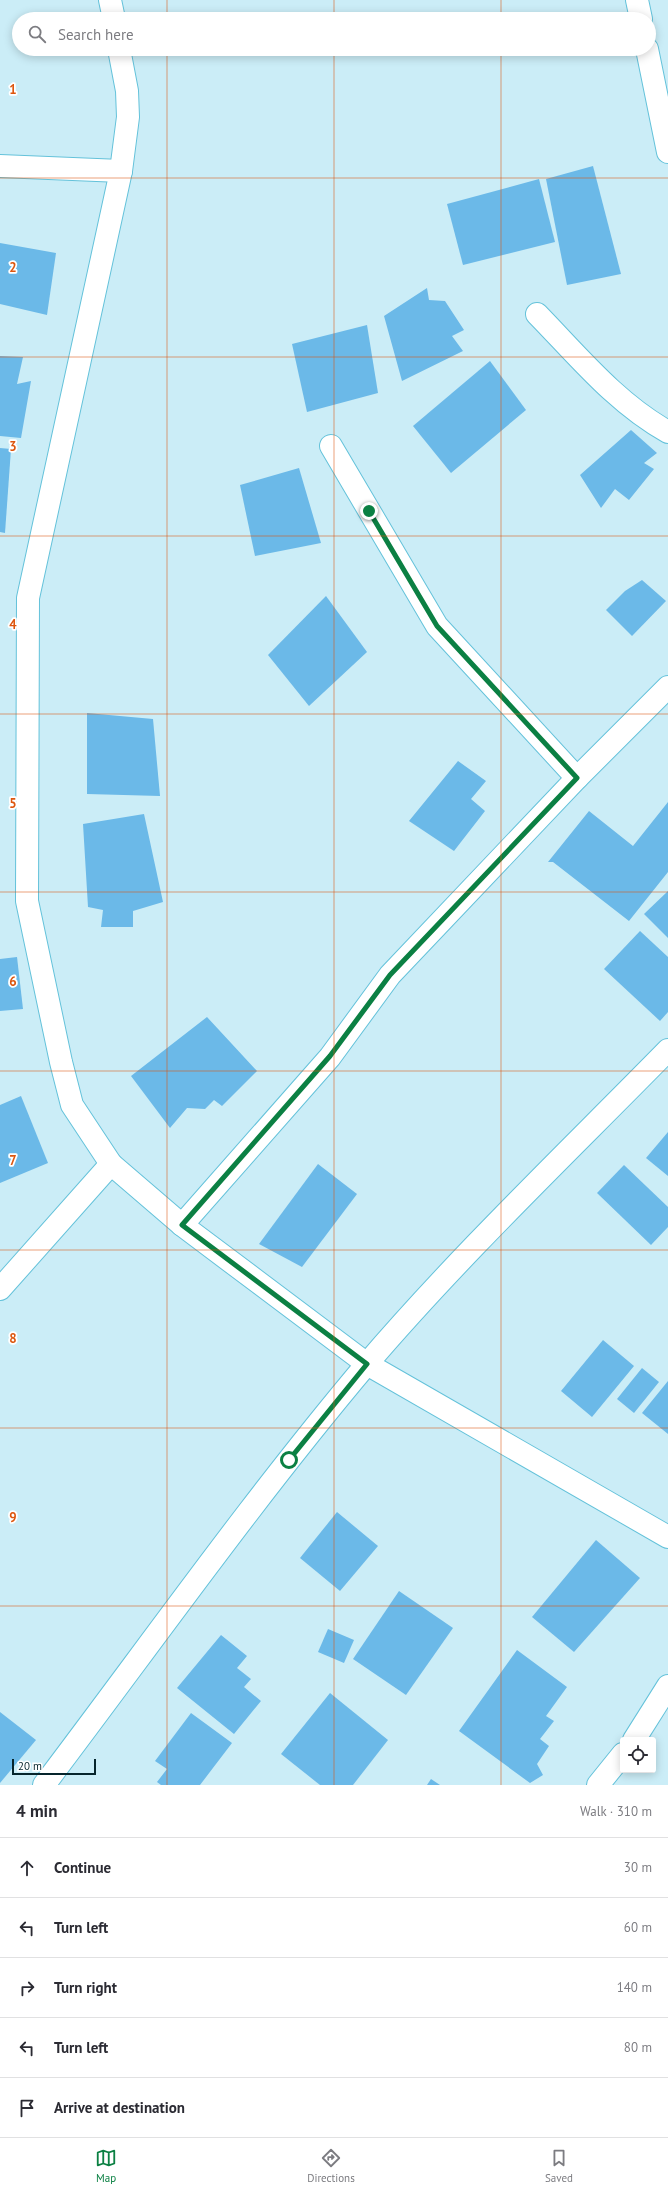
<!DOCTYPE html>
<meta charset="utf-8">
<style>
body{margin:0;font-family:"PT Sans",sans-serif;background:#f7f7f7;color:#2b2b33}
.controls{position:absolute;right:12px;bottom:12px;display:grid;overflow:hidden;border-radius:4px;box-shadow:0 2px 10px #0003}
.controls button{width:36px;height:36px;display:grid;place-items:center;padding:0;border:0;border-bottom:1px solid #e1e1e2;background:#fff;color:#2b2b33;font:20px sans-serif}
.scale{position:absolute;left:12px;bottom:10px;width:84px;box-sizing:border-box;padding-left:4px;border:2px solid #06252c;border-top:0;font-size:11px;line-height:14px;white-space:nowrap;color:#06252c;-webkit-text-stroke:3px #fff;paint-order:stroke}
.stop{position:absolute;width:12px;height:12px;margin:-9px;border:3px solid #0b8043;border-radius:50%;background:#fff}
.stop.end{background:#0b8043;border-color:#fff;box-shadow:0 1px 4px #0008}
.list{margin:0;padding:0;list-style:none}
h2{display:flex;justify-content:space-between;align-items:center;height:52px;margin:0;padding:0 16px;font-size:17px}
h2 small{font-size:13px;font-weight:400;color:#7c7c81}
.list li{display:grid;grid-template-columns:26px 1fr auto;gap:12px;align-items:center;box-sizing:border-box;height:60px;padding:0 16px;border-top:1px solid #e1e1e2}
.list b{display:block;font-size:15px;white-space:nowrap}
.list em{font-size:13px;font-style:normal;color:#7c7c81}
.icon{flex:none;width:22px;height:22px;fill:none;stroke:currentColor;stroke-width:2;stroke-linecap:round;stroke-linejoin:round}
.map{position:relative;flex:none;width:668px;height:1785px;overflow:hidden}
.search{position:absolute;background:#fff;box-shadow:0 2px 10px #0003;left:12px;right:12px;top:12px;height:44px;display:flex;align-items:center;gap:10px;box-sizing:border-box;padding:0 14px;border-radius:22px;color:#7c7c81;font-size:15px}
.sheet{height:352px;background:#fff}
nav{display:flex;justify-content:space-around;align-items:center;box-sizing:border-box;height:56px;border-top:1px solid #e1e1e2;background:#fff;font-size:11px;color:#7c7c81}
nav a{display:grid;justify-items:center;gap:2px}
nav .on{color:#0b8043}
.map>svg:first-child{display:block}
.building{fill:#6bb9e8}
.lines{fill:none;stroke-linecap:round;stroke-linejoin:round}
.street-casing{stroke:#64c2da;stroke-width:24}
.street{stroke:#fff;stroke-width:22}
.route{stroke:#0b8043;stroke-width:5}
.grid{fill:none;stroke:#dd560e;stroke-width:1;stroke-opacity:0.55}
.grid-label{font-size:13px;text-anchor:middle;font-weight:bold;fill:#dd560e;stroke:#fff;stroke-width:3.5;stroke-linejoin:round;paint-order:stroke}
</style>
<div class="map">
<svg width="668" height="1785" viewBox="0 0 668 1785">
<rect width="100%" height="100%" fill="#cbedf7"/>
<!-- building -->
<g class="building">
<path d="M593 166 621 274 567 285 546 179Z"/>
<path d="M539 179 555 242 463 265 447 204Z"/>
<path d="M0 243 56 253 47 315 0 304Z"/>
<path d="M427 288 429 300 445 301 464 330 452 336 463 351 402 381 384 316Z"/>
<path d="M367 325 378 393 307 412 292 344Z"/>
<path d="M0 356 23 357 17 384 31 381 21 438 0 436Z"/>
<path d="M490 361 526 410 451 473 413 426Z"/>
<path d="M631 430 657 453 644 463 654 469 629 500 615 489 601 508 580 475Z"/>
<path d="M0 448 11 449 5 533 0 532Z"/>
<path d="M299 468 321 543 255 556 240 485Z"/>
<path d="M642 580 666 601 632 636 606 610 625 591Z"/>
<path d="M326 596 367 652 309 706 268 655Z"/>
<path d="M87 713 153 719 160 796 87 794Z"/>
<path d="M458 761 486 781 471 799 485 811 454 851 409 821Z"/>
<path d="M668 802V872L629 921 553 862H548L589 811 633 846Z"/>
<path d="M144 814 163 902 133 911V927H101L103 910 88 907 83 824Z"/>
<path d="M668 891V938L644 914Z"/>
<path d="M640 931 668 957V1012L660 1021 604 969Z"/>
<path d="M17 957 23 1009 0 1011V959Z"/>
<path d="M207 1017 257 1071 222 1106 214 1100 205 1109 187 1108 170 1128 131 1076Z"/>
<path d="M21 1096 48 1163 0 1183V1105Z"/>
<path d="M668 1132V1176L646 1158Z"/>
<path d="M318 1164 357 1194 302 1267 259 1244Z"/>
<path d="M624 1165 668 1207V1227L651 1245 597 1193Z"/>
<path d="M603 1340 634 1366 592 1417 561 1391Z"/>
<path d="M642 1368 659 1382 634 1413 617 1399Z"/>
<path d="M668 1381V1434L642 1413Z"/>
<path d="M337 1512 378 1546 340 1591 300 1558Z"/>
<path d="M596 1540 640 1578 574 1652 532 1617Z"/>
<path d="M399 1591 453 1628 406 1695 353 1659Z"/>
<path d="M328 1629 354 1640 344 1663 318 1652Z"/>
<path d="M221 1635 247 1656 237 1668 251 1679 244 1687 261 1701 234 1734 177 1688Z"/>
<path d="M517 1650 567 1687 546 1716 554 1721 540 1739 549 1746 537 1764 543 1775 530 1783 459 1731Z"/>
<path d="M330 1693 388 1740 353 1785H320L281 1754Z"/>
<path d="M0 1712 36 1740 0 1783Z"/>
<path d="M191 1713 232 1743 200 1785H161L157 1782 167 1769 155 1761Z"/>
<path d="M431 1779 440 1785H427Z"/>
</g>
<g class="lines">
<!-- street casing -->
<g class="street-casing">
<g id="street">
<path d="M110 0 114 19"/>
<path d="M637 0 641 19"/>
<path d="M119 49 127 91 128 117 121 171 28 598 27 901 61 1062 72 1105 111 1164 182 1225 367 1364 668 1537"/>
<path d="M647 49 668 152"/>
<path d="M0 166 121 171"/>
<path d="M537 314C578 356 616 403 668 432"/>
<path d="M331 446 437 626 577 778"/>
<path d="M182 1225 330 1057 390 975 577 778 668 687"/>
<path d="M0 1289 111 1164"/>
<path d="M634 1740 668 1686"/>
<path d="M44 1785C150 1645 253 1499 366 1365 460 1255 567 1153 668 1050"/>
<path d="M598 1785 623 1754"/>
</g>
</g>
<!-- street -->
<use href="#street" class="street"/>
</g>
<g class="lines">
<!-- route -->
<path class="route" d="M289 1460 367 1364 182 1225 330 1056 390 975 577 778 437 626 369 511"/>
</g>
<!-- grid -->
<path class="grid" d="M167 0V19M334 0V19M501 0V19M167 49V1785M334 49V1785M501 49V1785M0 178H668M0 357H668M0 536H668M0 714H668M0 892H668M0 1071H668M0 1250H668M0 1428H668M0 1606H668"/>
<g class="grid-label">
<text x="13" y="94">1</text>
<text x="13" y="272">2</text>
<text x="13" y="451">3</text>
<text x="13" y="629">4</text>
<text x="13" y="808">5</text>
<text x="13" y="986">6</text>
<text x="13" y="1165">7</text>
<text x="13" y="1343">8</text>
<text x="13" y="1522">9</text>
</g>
</svg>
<div class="controls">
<button><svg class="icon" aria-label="locate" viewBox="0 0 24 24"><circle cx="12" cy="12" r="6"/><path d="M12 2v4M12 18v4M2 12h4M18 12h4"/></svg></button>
</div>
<div class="scale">20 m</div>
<div class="stop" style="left:289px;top:1460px"></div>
<div class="stop end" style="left:369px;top:511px"></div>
<div class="search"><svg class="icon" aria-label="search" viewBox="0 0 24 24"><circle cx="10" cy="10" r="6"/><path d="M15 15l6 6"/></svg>Search here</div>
</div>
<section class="sheet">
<h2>4 min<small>Walk · 310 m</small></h2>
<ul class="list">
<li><svg class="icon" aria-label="ahead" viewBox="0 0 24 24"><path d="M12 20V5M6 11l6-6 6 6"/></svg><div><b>Continue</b></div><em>30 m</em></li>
<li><svg class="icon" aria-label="left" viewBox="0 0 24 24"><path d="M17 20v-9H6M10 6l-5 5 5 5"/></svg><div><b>Turn left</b></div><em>60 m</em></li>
<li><svg class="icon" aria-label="right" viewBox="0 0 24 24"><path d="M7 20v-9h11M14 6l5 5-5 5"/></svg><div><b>Turn right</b></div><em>140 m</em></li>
<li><svg class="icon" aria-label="left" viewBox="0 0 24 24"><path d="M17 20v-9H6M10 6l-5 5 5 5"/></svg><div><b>Turn left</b></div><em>80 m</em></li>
<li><svg class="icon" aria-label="arrive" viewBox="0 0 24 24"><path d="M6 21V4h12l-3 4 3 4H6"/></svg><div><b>Arrive at destination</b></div></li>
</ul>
</section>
<nav>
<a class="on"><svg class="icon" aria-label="map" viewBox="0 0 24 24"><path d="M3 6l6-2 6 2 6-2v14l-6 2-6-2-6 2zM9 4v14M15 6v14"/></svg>Map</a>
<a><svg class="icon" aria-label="directions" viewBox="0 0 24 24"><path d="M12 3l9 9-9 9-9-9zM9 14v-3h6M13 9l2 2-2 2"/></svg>Directions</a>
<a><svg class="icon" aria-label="saved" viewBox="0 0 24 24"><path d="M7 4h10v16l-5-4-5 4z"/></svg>Saved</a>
</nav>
